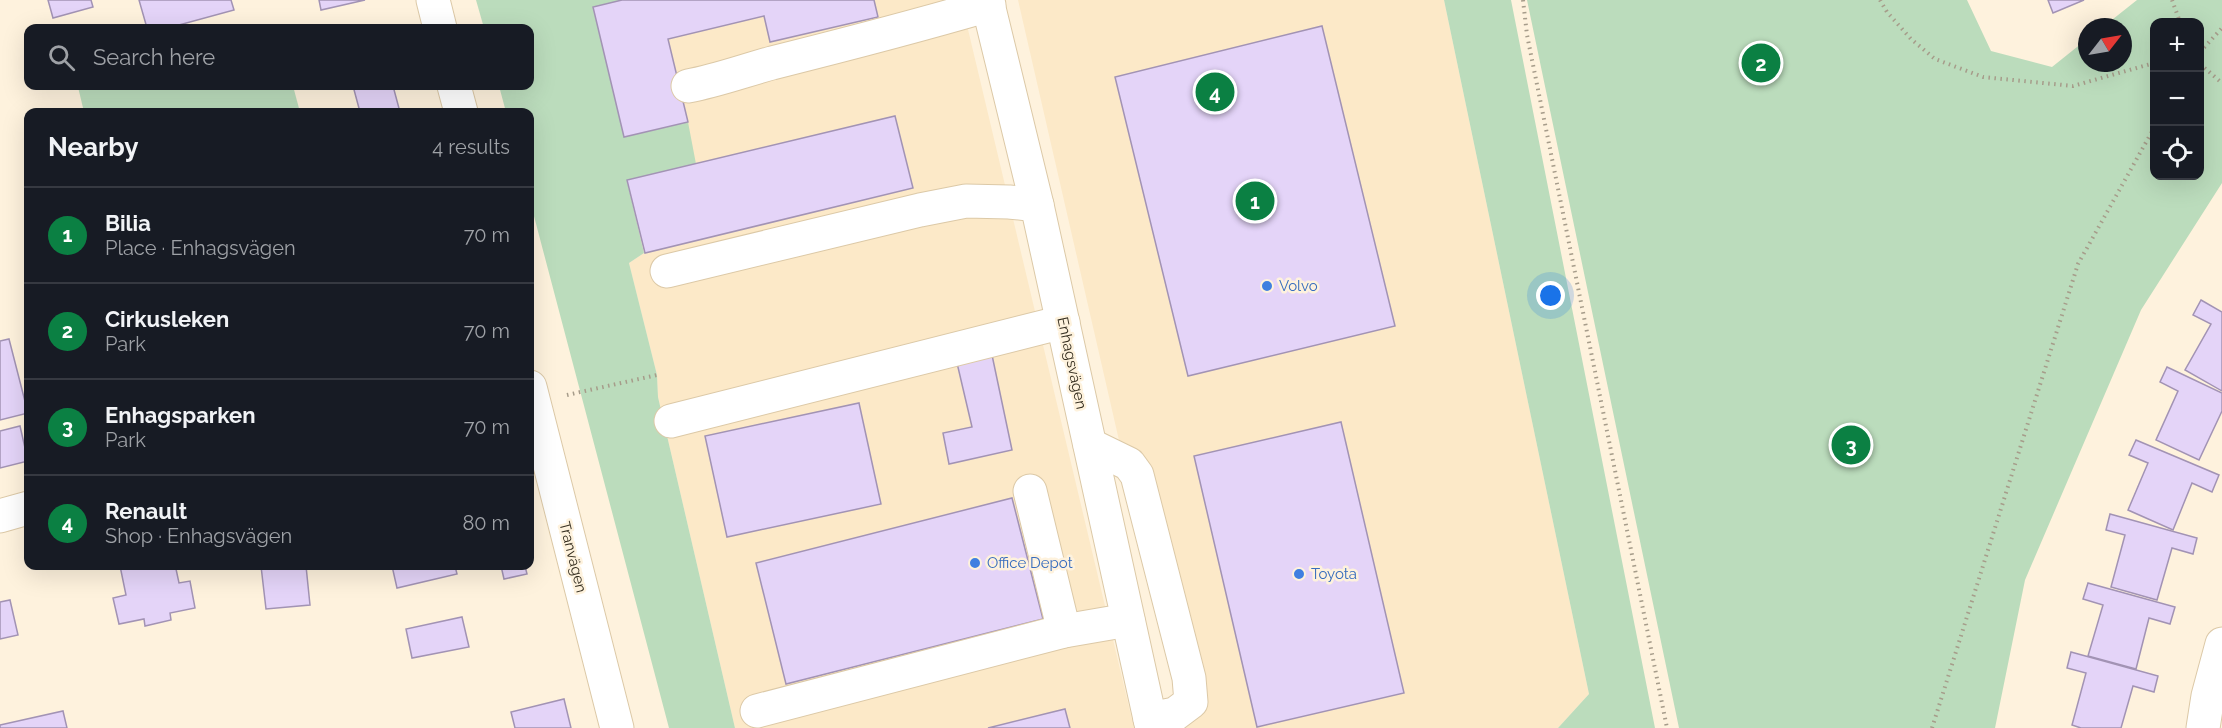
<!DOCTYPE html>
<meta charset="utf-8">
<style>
body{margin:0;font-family:Raleway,sans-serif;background:#242831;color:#f1f3f6}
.controls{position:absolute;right:18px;top:18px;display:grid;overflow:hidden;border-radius:12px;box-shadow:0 6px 24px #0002}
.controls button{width:54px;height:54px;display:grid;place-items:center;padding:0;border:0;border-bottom:2px solid #363941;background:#171b24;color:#f1f3f6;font:30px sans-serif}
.compass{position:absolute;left:2078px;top:18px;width:54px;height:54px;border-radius:50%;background:#171b24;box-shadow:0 6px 24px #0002;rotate:59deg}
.you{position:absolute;left:1551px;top:296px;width:21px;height:21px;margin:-15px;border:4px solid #fff;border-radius:50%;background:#1a73e8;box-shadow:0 0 0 9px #1a73e833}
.badge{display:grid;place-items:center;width:39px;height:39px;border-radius:50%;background:#0b8043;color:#fff;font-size:20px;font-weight:700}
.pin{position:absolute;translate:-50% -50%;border:3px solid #fff;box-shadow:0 2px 6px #0006}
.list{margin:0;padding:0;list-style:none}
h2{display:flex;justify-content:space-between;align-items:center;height:78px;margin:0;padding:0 24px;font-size:26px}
h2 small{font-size:20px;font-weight:400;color:#9ea1a6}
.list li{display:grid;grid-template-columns:39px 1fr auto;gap:18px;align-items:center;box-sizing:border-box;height:96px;padding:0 24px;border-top:2px solid #363941}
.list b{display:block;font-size:22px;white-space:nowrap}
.list p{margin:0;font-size:20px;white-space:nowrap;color:#9ea1a6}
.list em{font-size:20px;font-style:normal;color:#9ea1a6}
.icon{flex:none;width:33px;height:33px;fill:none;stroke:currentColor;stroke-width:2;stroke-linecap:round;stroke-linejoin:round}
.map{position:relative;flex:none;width:2222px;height:728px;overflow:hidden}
.search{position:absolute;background:#171b24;box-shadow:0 6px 24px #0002;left:24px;top:24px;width:510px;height:66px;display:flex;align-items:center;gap:15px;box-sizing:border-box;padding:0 21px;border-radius:12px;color:#9ea1a6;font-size:22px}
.panel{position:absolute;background:#171b24;box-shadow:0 6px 24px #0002;left:24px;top:108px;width:510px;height:462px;border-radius:12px}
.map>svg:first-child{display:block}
.built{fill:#fce9c8}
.green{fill:#bbdcbc;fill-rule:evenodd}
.building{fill:#e4d4f8;stroke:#a293b4;stroke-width:1.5}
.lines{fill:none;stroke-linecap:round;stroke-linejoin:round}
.minor-casing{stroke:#dcc9a7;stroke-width:35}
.path{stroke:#a69c8a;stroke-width:4;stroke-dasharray:1.5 4.5;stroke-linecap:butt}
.minor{stroke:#fff;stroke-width:33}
.shop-dot{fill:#3f7fe0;stroke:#fef2dd;stroke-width:2}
.labels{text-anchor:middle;stroke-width:5;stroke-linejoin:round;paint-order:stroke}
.shop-label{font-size:15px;fill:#366cbe;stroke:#fef2dd;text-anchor:start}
.street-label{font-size:15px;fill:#352e20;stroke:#fef2dd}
</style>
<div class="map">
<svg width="2222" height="728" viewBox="0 0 2222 728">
<rect width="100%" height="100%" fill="#fef2dd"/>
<!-- built -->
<g class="built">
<path d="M622 0H961L1134 728H735L658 397 657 375 629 263 644 253 627 180 624 137 593 7Z"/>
<path d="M1018 0H1444L1589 694 1558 728H1185Z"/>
</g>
<!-- green -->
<g class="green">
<path d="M476 0H622L593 7 625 137 688 122 696 164 627 181 644 253 629 263 657 375 658 397 735 728H669L530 201V112H506L499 86H530V28H484Z"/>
<path d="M1444 0H1511L1655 728H1558L1589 694Z"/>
<path d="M1527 0H1967L1991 51 2052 67 2087 39V63H2123V27H2103L2137 0H2222V183L2141 310 2025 580 1995 728H1679ZM2200 22V176H2154V22Z"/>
<path d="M84 86H293L300 112H84L78 87Z"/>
</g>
<!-- building -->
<g class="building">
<path d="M48 0H91L93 7 53 18Z"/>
<path d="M139 0H231L234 10 168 28H147Z"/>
<path d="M319 0H365L321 10Z"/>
<path d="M622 0H874L878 17 770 42 764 16 668 39 688 122 624 137 593 7Z"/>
<path d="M2048 0H2084L2053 13Z"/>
<path d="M1322 26 1395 326 1188 376 1115 77Z"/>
<path d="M353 86H393L400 112H360Z"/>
<path d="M895 116 913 188 645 253 627 180Z"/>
<path d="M2201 300 2222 312V391L2185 370 2211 324 2193 315Z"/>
<path d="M9 339 28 413 0 420V341Z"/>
<path d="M992 355 1012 450 949 464 943 433 972 427 957 363Z"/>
<path d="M2167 367 2222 393V411L2199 460 2156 440 2178 391 2160 382Z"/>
<path d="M859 403 881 504 727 537 705 436Z"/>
<path d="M1341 422 1404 693 1257 727 1194 456Z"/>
<path d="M20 426 28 461 0 468V431Z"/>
<path d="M2136 440 2219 475 2212 492 2192 483 2173 530 2128 510 2148 463 2129 455Z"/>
<path d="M1012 498 1043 619 786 684 756 563Z"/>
<path d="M2110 514 2197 538 2193 554 2172 548 2157 600 2111 587 2125 535 2106 530Z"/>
<path d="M120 566H190L176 569 179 583 190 581 195 608 170 613 171 620 145 626 144 619 119 624 113 598 126 595Z"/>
<path d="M261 566H306L310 605 266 609Z"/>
<path d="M392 566H455L457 574 397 588Z"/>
<path d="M501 566H525L527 574 504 579Z"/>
<path d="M2088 583 2175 607 2170 624 2149 618 2136 669 2088 656 2103 605 2083 599Z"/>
<path d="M10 600 18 635 0 639V602Z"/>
<path d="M462 617 469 647 412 658 406 629Z"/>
<path d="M2071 652 2158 676 2154 692 2133 686 2121 728H2081L2072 725 2086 673 2067 668Z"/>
<path d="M564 699 571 728H515L511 712Z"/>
<path d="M1065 709 1070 728H988Z"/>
<path d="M63 711 67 728H0V725Z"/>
</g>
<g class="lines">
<!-- minor casing -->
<g class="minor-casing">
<g id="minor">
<path d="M433 0 440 28"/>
<path d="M987 0 1037 205 1152 728"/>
<path d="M454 86 461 112"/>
<path d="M688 86C716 81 743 71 772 63 844 45 917 26 989 5"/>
<path d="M667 271 920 210 966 201 1009 202 1037 205"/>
<path d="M530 387 617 728"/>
<path d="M671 421 1063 322"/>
<path d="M1090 445 1129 464 1137 475 1189 678 1191 702 1175 714 1150 719"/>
<path d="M1030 491 1064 631"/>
<path d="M0 516 28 508"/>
<path d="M757 711 1064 631 1128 620"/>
<path d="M2203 728 2208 696 2222 644"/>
</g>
</g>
<!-- path -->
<g class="path">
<path d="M1523 0 1527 35 1667 728"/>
<path d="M1880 0 1887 12 1911 39 1935 59 1983 77 2073 86 2154 63"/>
<path d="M2172 0 2180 22"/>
<path d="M2200 52 2222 28"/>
<path d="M2200 64 2222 83"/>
<path d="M567 395 657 375"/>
<path d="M1932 728 2078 264 2154 128"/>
</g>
<!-- minor -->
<use href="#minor" class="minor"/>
</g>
<!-- markers -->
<g class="shop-dot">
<circle cx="1267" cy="286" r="6"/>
<circle cx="975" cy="563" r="6"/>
<circle cx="1299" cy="574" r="6"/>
</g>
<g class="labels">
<!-- shop labels -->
<g class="shop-label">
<text x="1279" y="291">Volvo</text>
<text x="987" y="568">Office Depot</text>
<text x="1311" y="579">Toyota</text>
</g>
<!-- street labels -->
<g class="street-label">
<text transform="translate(1072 363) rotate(78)" y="5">Enhagsvägen</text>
<text transform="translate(573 557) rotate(76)" y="5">Tranvägen</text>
</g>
</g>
</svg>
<div class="controls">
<button>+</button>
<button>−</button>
<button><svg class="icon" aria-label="locate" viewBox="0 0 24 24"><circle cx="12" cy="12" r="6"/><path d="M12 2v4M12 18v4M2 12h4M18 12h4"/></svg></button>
</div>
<svg class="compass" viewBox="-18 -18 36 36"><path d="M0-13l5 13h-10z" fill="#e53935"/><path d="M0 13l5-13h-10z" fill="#9ea1a6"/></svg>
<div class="you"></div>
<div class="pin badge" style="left:1255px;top:201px">1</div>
<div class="pin badge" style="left:1761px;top:63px">2</div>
<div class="pin badge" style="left:1851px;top:445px">3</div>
<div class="pin badge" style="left:1215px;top:92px">4</div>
<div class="search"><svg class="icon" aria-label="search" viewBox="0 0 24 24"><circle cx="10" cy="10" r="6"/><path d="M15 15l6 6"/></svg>Search here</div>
<section class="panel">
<h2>Nearby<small>4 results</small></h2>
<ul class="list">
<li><span class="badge">1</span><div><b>Bilia</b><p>Place · Enhagsvägen</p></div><em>70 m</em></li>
<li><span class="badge">2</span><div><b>Cirkusleken</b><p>Park</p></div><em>70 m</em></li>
<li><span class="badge">3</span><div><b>Enhagsparken</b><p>Park</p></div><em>70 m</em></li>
<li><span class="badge">4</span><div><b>Renault</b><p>Shop · Enhagsvägen</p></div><em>80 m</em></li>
</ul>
</section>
</div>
